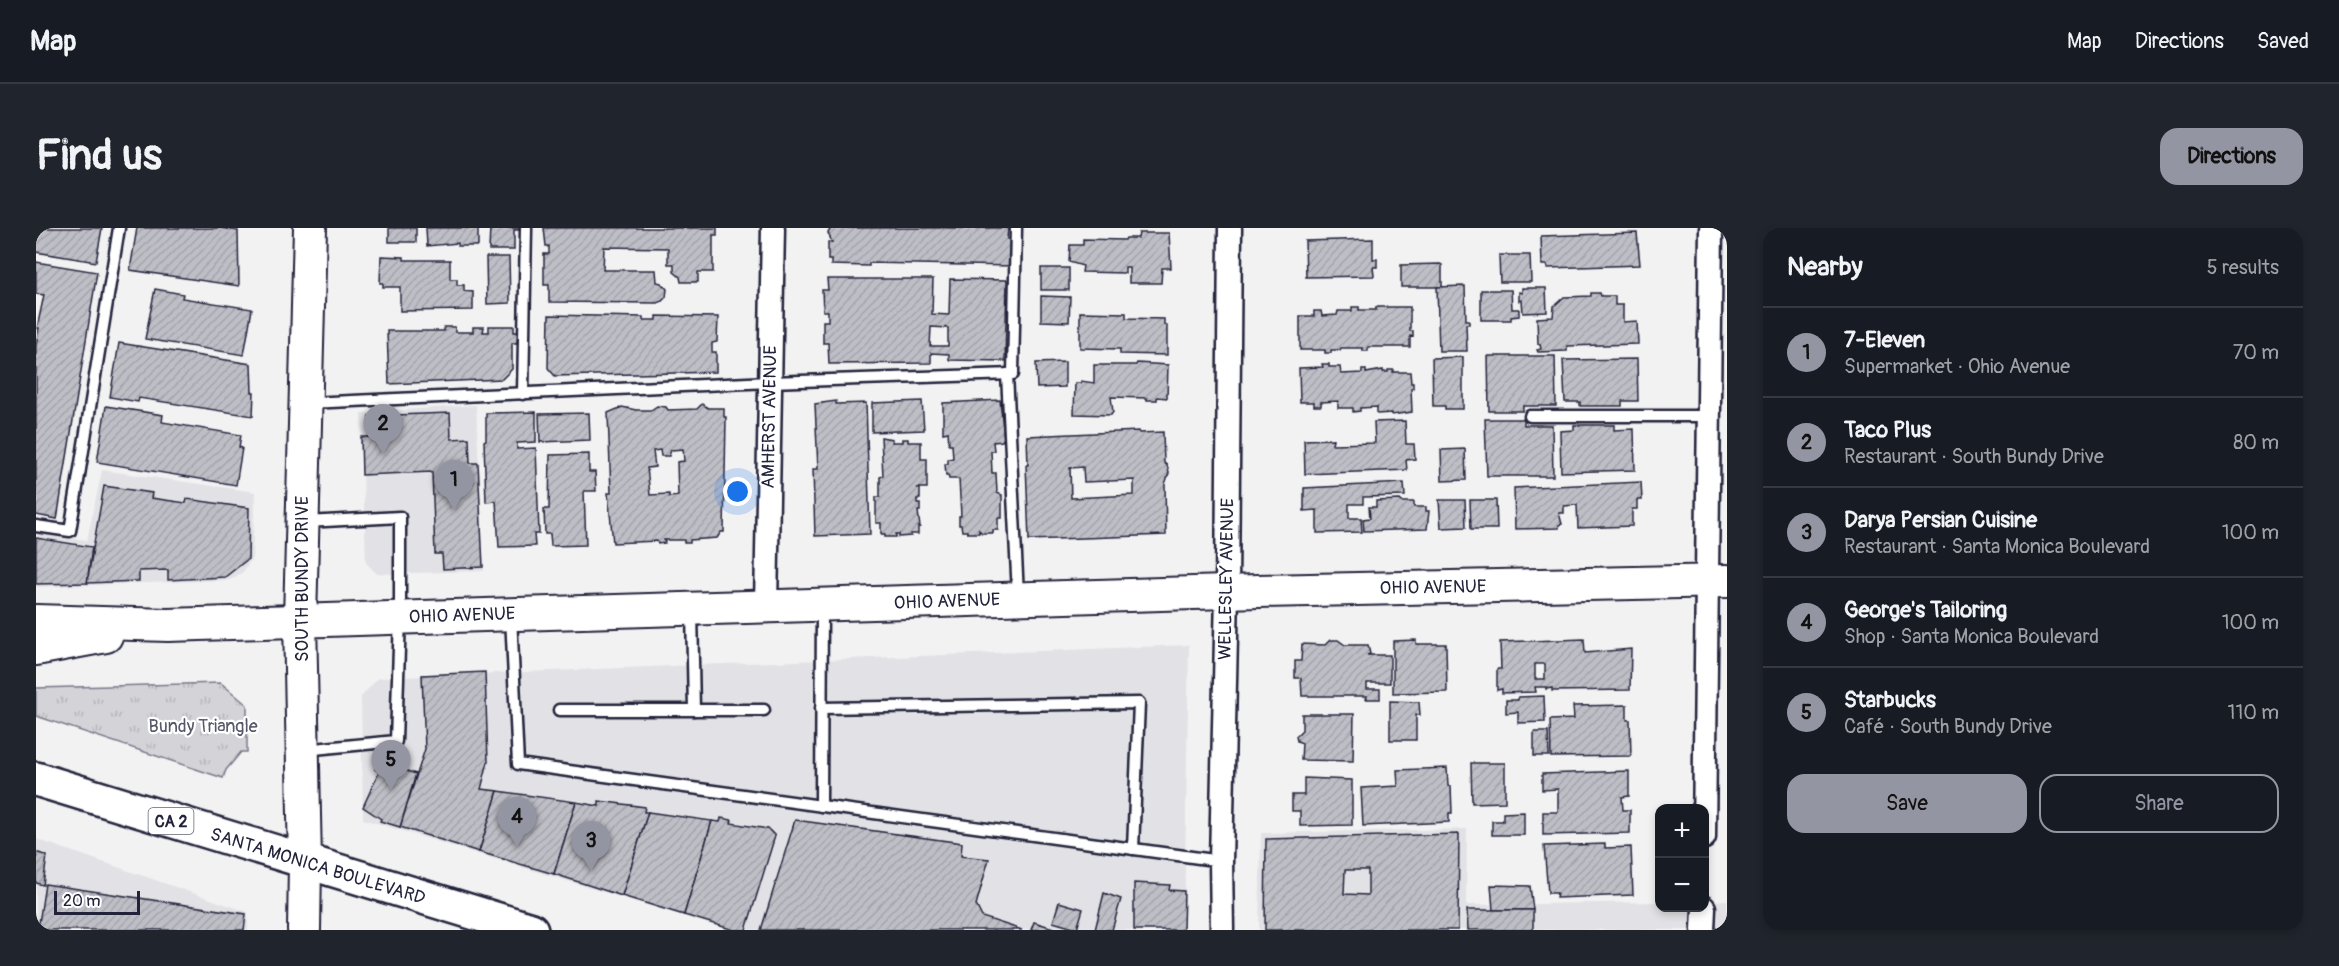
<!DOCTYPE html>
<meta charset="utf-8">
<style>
body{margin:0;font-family:Pangolin,sans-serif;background:#20242c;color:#f1f3f6}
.controls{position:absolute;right:18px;bottom:18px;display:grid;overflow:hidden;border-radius:12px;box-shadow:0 3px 9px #0003}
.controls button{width:54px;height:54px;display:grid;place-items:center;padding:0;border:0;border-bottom:2px solid #363941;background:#171b24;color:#f1f3f6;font:30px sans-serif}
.scale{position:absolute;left:18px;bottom:15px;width:86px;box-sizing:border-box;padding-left:6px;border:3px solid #22223b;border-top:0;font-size:16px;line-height:21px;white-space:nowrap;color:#22223b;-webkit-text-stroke:4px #fff;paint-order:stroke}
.you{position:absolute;left:702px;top:264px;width:21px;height:21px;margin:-15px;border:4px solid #fff;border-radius:50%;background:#1a73e8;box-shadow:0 0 0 9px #1a73e833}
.badge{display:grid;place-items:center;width:39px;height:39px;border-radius:50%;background:#9495a2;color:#111;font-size:20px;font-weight:700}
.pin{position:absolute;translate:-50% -50px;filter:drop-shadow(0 2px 3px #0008)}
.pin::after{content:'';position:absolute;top:32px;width:21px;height:18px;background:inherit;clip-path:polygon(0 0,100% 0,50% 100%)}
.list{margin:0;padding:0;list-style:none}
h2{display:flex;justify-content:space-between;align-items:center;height:78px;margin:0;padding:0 24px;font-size:26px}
h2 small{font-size:20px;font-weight:400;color:#9ea1a6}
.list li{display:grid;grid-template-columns:39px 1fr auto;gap:18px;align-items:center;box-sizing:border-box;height:90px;padding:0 24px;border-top:2px solid #363941}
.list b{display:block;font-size:22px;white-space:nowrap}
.list p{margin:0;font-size:20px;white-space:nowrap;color:#9ea1a6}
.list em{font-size:20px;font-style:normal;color:#9ea1a6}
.actions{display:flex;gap:12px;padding:18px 24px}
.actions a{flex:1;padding:14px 0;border:2px solid #9495a2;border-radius:18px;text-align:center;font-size:21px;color:#9495a2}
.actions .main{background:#9495a2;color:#111}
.map{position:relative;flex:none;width:1691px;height:702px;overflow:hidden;border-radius:18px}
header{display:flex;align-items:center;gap:36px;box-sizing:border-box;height:84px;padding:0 30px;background:#171b24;border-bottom:2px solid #363941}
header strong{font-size:28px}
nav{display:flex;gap:33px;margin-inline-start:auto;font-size:21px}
.intro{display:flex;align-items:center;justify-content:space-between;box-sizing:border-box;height:144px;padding:0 36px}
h1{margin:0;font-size:42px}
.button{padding:15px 27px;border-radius:18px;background:#9495a2;color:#111;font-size:21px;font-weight:700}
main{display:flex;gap:36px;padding:0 36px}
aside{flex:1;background:#171b24;border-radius:18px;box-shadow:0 3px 9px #0003}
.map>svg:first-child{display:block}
.built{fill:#e2e2e6}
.grass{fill:url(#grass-tufts);stroke:#7a7a8a;stroke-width:1.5}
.building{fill:url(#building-hatch);stroke:#22223b;stroke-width:1.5;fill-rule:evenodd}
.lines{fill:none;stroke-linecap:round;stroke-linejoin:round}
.lane-casing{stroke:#22223b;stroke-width:15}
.street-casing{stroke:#22223b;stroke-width:27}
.secondary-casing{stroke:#22223b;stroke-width:36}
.primary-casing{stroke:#22223b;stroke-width:38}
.lane{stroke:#fff;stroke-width:10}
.street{stroke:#fff;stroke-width:22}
.secondary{stroke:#fff;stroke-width:32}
.primary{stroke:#fff;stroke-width:33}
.labels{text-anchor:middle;stroke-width:4.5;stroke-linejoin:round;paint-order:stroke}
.shield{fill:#fff;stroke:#646476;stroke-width:1.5}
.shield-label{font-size:16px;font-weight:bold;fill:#22223b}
.street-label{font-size:18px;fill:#22223b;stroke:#fff}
.park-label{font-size:18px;fill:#57576a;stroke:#fff}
</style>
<header>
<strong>Map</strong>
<nav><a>Map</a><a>Directions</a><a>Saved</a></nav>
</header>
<div class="intro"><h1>Find us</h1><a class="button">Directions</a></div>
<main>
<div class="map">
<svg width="1691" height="702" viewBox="0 0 1691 702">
<defs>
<pattern id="grass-tufts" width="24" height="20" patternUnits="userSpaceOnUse" patternTransform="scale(1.5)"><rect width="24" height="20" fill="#d3d3d8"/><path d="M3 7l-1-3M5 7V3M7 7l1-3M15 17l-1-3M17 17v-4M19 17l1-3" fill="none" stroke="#b5b5ba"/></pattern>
<pattern id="building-hatch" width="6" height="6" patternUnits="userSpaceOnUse" patternTransform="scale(1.5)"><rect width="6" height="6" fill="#bebec6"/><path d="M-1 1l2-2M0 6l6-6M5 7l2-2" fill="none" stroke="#a3a3ab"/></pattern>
</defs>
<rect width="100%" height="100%" fill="#f2f2f3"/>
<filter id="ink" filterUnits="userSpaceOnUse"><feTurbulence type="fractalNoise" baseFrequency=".0167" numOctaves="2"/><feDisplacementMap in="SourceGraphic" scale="12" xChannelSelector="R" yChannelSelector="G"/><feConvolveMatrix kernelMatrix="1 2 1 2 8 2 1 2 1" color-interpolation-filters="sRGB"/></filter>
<g filter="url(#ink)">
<!-- built -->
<g class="built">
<path d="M440 177 448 343 341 346 330 335 325 185Z"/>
<path d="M66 242 219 264 216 330 207 344 194 352 0 359V305L51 312Z"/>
<path d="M1153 417 1148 702H693L327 591 325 469 342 450Z"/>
<path d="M1431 601 1430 677 1623 674 1624 680H1668L1669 673 1691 672V702H1223L1225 605Z"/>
<path d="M0 611 212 684V702H0Z"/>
</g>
<!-- grass -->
<path class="grass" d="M185 455 211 477V524H205L190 542 187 550 0 488V460Z"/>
<!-- building -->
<g class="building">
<path d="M0 0H66L60 34 0 24Z"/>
<path d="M101 0H185L202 3 203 58 94 42Z"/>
<rect x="353" y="0" width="27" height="14"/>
<path d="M390 0H442V18H422V15L391 18Z"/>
<path d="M454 0H483V2H478V22H453Z"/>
<path d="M508 0H681V7H677V44H662V54H645L644 49 638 44V36H632V20L568 19 567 42H620L621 54 625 55 631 61 630 69 626 73 621 75 513 74V57H508V26H513V18H510Z"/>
<path d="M795 0H972L971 11H976V38L833 35V38L795 37V32H792V14H796L792 5Z"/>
<path d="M1103 5H1133L1135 40H1126L1125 55H1093V39H1089V45L1046 44 1047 38 1033 34 1034 17H1047V11L1089 12 1090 10H1102Z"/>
<path d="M1601 5 1604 37 1512 40 1511 37H1506L1505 8Z"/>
<path d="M1337 11V31H1341V39H1337L1338 48 1270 49 1269 13Z"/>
<path d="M1463 27H1494L1495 54H1464Z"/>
<path d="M345 28 368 29V32H414V51H421V57H428V63L437 64V82L364 83V59H347V55H344Z"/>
<path d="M450 29H473L474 75 451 76Z"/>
<path d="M0 34 61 44 21 291 0 287V117L3 100H1L8 67 0 66Z"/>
<path d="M1404 36 1406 37V59H1365V37Z"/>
<rect x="1005" y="40" width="28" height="22"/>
<path d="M791 51H897L896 86 913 87 914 51 971 52 969 133 913 132V126L895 125V135L793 136 792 115H787V93H792V83H787L786 62H792ZM895 99 912 100V118H894Z"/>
<path d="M1429 58 1430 92H1433V96H1430L1431 123H1403L1401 59Z"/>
<path d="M1486 60H1510L1511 84 1487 85 1486 72 1483 73V64L1486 65Z"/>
<path d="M119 61 147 66 146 70 216 81 208 127 109 111Z"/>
<path d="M1445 62H1475L1476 81H1483V88L1475 89V92H1445Z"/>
<path d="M1555 65H1564L1565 68H1579V77H1587V94L1601 93 1602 116 1531 118V123L1502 124 1501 122 1505 121 1504 116H1502L1501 90 1517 89 1518 78 1528 69 1555 68Z"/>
<path d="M1005 68 1034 69 1033 94 1005 93Z"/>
<path d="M1316 79H1323V82H1340V79H1374V103H1377V109L1374 108V119H1332V123H1327V120H1305L1304 122H1295V125H1289V122H1264V88H1278V83H1285L1286 88 1301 87 1302 83H1316Z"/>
<path d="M1044 84 1090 85V90L1128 91V97H1131V127L1084 126V121L1044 120Z"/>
<path d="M513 87 607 89V92H621V88L682 89 681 114 676 115V124H680V144L519 148 512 140Z"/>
<path d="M453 98H478V104H482L481 115H476V141L466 151 353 156 351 103H408V99H419V104H437V99H448L447 104H453Z"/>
<path d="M83 115 215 136 216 164H218L217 188 103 170 102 174 74 169Z"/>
<path d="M1452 128H1519L1520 178H1487V183H1453Z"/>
<path d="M1427 129V181H1409V178H1397L1396 130Z"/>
<path d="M1601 131 1602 173H1586V178H1544V174H1529L1527 132Z"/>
<path d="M1029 134V159L1001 160 1000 135Z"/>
<path d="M1101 135 1132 137 1131 170 1121 169V172H1111V170L1075 169 1077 184 1075 187 1038 186 1039 155H1045V153L1058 155V137H1100Z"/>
<path d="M1286 136H1293V139H1304L1305 146 1326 145V142H1330V145L1347 142V144H1352V142H1358L1357 144H1374L1375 155H1377V160H1375L1376 184 1356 187V185L1341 186V179L1324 180V183L1317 184V180H1302V173L1285 174V178H1278V174H1264L1263 140 1287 139Z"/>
<path d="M964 172 968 210 966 213 957 214 958 223H955L956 245H960L961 265 966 267V290H962V302H957V305H946L943 302V305H931V303H926L925 297H923V288H925L923 251H913L912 247H910L909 236H912V231L917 230 916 216H913L912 204 907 205V175Z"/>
<path d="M800 173V176L830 175 834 306 779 308 777 241H782L779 176Z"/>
<path d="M886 173 888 202 836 204V175Z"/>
<path d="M666 176 672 180H688V189H690L688 304H685L681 310 654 312V315H648V312H628L629 315 622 316 621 313 577 315 572 265H575L572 185 586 179 600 182H615L621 178 630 179 632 182 661 181ZM647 221 648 233 641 234 642 268 633 269V266L614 267 611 240 619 239 617 223 624 222 625 228H633L635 222Z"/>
<path d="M70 178 127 187 126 194 205 207 203 219 206 220 200 257 61 234Z"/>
<path d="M500 184V214L481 215V221L500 220 503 306H498L499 318 463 319 460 273 450 274 448 213 450 212V185Z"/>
<path d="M414 185 415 211 433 210 434 235H442L447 339 407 341 406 326H399L396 244 326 247 325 209H333V188Z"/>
<path d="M553 185 554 212 504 214 503 186Z"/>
<path d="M1449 191H1488V197H1516L1517 248H1451Z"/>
<path d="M1369 193 1370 216H1378L1379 231 1370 232 1371 242 1269 246 1268 212 1297 211 1296 216 1339 215 1338 194Z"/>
<path d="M1538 197H1578V202L1598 201 1599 242 1525 244 1524 203 1538 202Z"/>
<path d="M1103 203V205L1127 204 1128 235 1131 237 1133 245 1129 256 1130 307 993 312 990 237H992L991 208ZM1047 239 1048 254 1098 252V267L1035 270 1034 240Z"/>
<path d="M845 209 856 211V214H866V211H872V214H885V231H891V260H881L884 261V271H881V276H884V283H882L884 299H882V306H875V308L863 309V306H860V309H849V306H845V295H840V269H844V249L847 248Z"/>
<path d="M1429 221 1430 252 1406 253 1405 222Z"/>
<path d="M553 226V244H559L560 263H548L550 317 515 318 514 306H509L508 281H513L514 227Z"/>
<path d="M1605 254 1606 272H1601V281H1596V298L1542 300 1541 277 1528 278V285H1523L1526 296 1523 297V300L1479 301 1478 260Z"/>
<path d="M1368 255 1369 268 1327 269V276H1313V290H1325L1326 304 1281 305V282L1268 283V260Z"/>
<path d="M68 258 116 265 115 270 150 275 151 271 213 280 212 331 189 349 132 352V342L103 343V353L51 355Z"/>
<path d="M1364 272 1366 274H1378V279H1390V283H1393L1391 301 1328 303 1327 291 1334 290 1333 279H1340V273Z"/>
<path d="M1403 272H1429L1430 299 1405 300Z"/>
<path d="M1434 272H1460L1461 301H1435Z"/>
<path d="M0 310 56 319 51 355 0 356Z"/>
<path d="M1548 411 1549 425 1595 421 1594 462 1516 463V460L1510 461V459H1499L1500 464 1466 465V461L1461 462V441H1465L1464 414ZM1499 436H1509V451H1499Z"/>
<path d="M1294 412H1302L1309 417H1332L1334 426 1331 427H1354V455H1331V461H1344V471H1330L1331 468H1266L1265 450H1259V433H1265L1266 416 1289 417Z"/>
<path d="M1380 412V416H1410L1411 464 1357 465V413Z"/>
<path d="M449 444 452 534 445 561 462 563 443 624 364 599 389 521 386 447Z"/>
<path d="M1508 468 1509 494 1482 495V484L1470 485V472H1482V469Z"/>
<path d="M1354 473 1383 474 1384 487H1380V512H1354Z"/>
<path d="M1591 477V492H1594L1595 528 1515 529 1514 492 1538 491 1537 478Z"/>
<path d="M1266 486H1318L1317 533 1265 532 1266 515 1261 513 1260 508 1266 502Z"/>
<path d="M1498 504H1512L1513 528H1498Z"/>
<path d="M345 531 356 538 380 546 364 599 344 593 345 591 327 579 343 544 339 541Z"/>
<path d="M1435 535H1469V574L1436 575Z"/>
<path d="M1411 540 1412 558H1415L1416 585H1413V594L1327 598 1325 560 1362 558 1361 542Z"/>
<path d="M1593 543V568L1586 569 1587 582H1594V605L1507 607V584H1522V561L1506 562V546Z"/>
<path d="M1268 550 1316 552V597L1264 598V583H1256V567H1268Z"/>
<path d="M462 563 540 574 518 646 443 624Z"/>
<path d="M563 573 609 579 608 584H612L586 668 518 646 540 574 563 578Z"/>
<path d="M612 584 676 593 648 687 586 668Z"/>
<path d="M1488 584V607H1456V593H1467V585Z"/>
<path d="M685 590 696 592 695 595 732 601 739 608 710 702H698L648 687 676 593 684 594Z"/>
<path d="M759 592 926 615 925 628 953 631 940 677 946 689 986 702H725Z"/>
<path d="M1423 606 1422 702H1229L1230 611ZM1309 642H1332V667L1308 666Z"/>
<path d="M1569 616V620L1595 619 1597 667 1520 670 1521 665H1512L1508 618Z"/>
<path d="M0 624 11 628 7 657 0 655Z"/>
<path d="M1098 655 1134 657 1133 662 1148 663 1147 702H1098Z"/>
<path d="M9 656 210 686 208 702H2Z"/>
<path d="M1455 657 1494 658 1497 682H1457Z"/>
<path d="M1068 665 1085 671 1076 702H1059Z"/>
<path d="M1023 674 1047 681 1041 701 1017 694Z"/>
<path d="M1431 682H1497V702H1432Z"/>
<path d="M998 694 1024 702H995Z"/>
</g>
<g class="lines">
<!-- lane casing -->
<g class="lane-casing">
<g id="lane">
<path d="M971 146 982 367"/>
<path d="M487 166 490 0"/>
<path d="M272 175 734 154 977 146 980 0"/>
<path d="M1494 188H1673"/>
<path d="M0 298 34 303 83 0"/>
<path d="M656 383 658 482H728"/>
<path d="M475 388 482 536 1185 633"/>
<path d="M785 480 1103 475 1097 621"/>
<path d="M523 482H658"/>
<path d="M268 522 360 513 364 388V289L270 294"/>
<path d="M785 578 786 380"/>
</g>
</g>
<!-- street casing -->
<g class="street-casing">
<g id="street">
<path d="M730 378 737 0"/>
<path d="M1668 609 1675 0"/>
<path d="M1186 702 1185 633 1191 364 1194 0"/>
<path d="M1667 702 1668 680"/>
</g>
</g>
<!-- secondary casing -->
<g class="secondary-casing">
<g id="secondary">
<path d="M0 393 132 397 1222 363 1691 353"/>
<path d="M0 421 70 408"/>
<path d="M268 702 269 635 264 392 274 0"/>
</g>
</g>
<!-- primary casing -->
<g class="primary-casing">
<path id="primary" d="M0 551 495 702"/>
</g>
<!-- lane -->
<use href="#lane" class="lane"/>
<!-- street -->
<use href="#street" class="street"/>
<!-- secondary -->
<use href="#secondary" class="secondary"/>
<!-- primary -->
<use href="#primary" class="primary"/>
</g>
</g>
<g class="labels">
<!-- shield labels -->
<rect class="shield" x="112.5" y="580" width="45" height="26" rx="4.5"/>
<g class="shield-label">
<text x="135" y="599">CA 2</text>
</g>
<!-- street labels -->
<g class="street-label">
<text transform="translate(733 189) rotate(-89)" y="6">AMHERST AVENUE</text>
<text transform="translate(266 351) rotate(-90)" y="6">SOUTH BUNDY DRIVE</text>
<text transform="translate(1190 351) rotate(-89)" y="6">WELLESLEY AVENUE</text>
<text transform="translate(1397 359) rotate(-1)" y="6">OHIO AVENUE</text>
<text transform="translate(911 373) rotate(-2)" y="6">OHIO AVENUE</text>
<text transform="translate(426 387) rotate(-2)" y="6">OHIO AVENUE</text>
<text transform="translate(282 638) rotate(17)" y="6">SANTA MONICA BOULEVARD</text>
</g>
<!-- park labels -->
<g class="park-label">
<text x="167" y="504">Bundy Triangle</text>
</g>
</g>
</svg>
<div class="controls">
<button>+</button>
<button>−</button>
</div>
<div class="scale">20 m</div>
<div class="you"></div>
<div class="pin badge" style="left:418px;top:282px">1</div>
<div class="pin badge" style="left:347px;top:226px">2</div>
<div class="pin badge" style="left:555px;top:643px">3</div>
<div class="pin badge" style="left:481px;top:619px">4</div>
<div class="pin badge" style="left:355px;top:562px">5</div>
</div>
<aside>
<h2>Nearby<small>5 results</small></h2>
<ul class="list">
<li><span class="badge">1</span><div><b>7-Eleven</b><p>Supermarket · Ohio Avenue</p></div><em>70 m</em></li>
<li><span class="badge">2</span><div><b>Taco Plus</b><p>Restaurant · South Bundy Drive</p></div><em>80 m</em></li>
<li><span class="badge">3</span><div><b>Darya Persian Cuisine</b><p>Restaurant · Santa Monica Boulevard</p></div><em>100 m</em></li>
<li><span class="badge">4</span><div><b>George's Tailoring</b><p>Shop · Santa Monica Boulevard</p></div><em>100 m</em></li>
<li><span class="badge">5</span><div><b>Starbucks</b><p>Café · South Bundy Drive</p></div><em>110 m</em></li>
</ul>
<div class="actions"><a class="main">Save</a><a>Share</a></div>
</aside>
</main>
